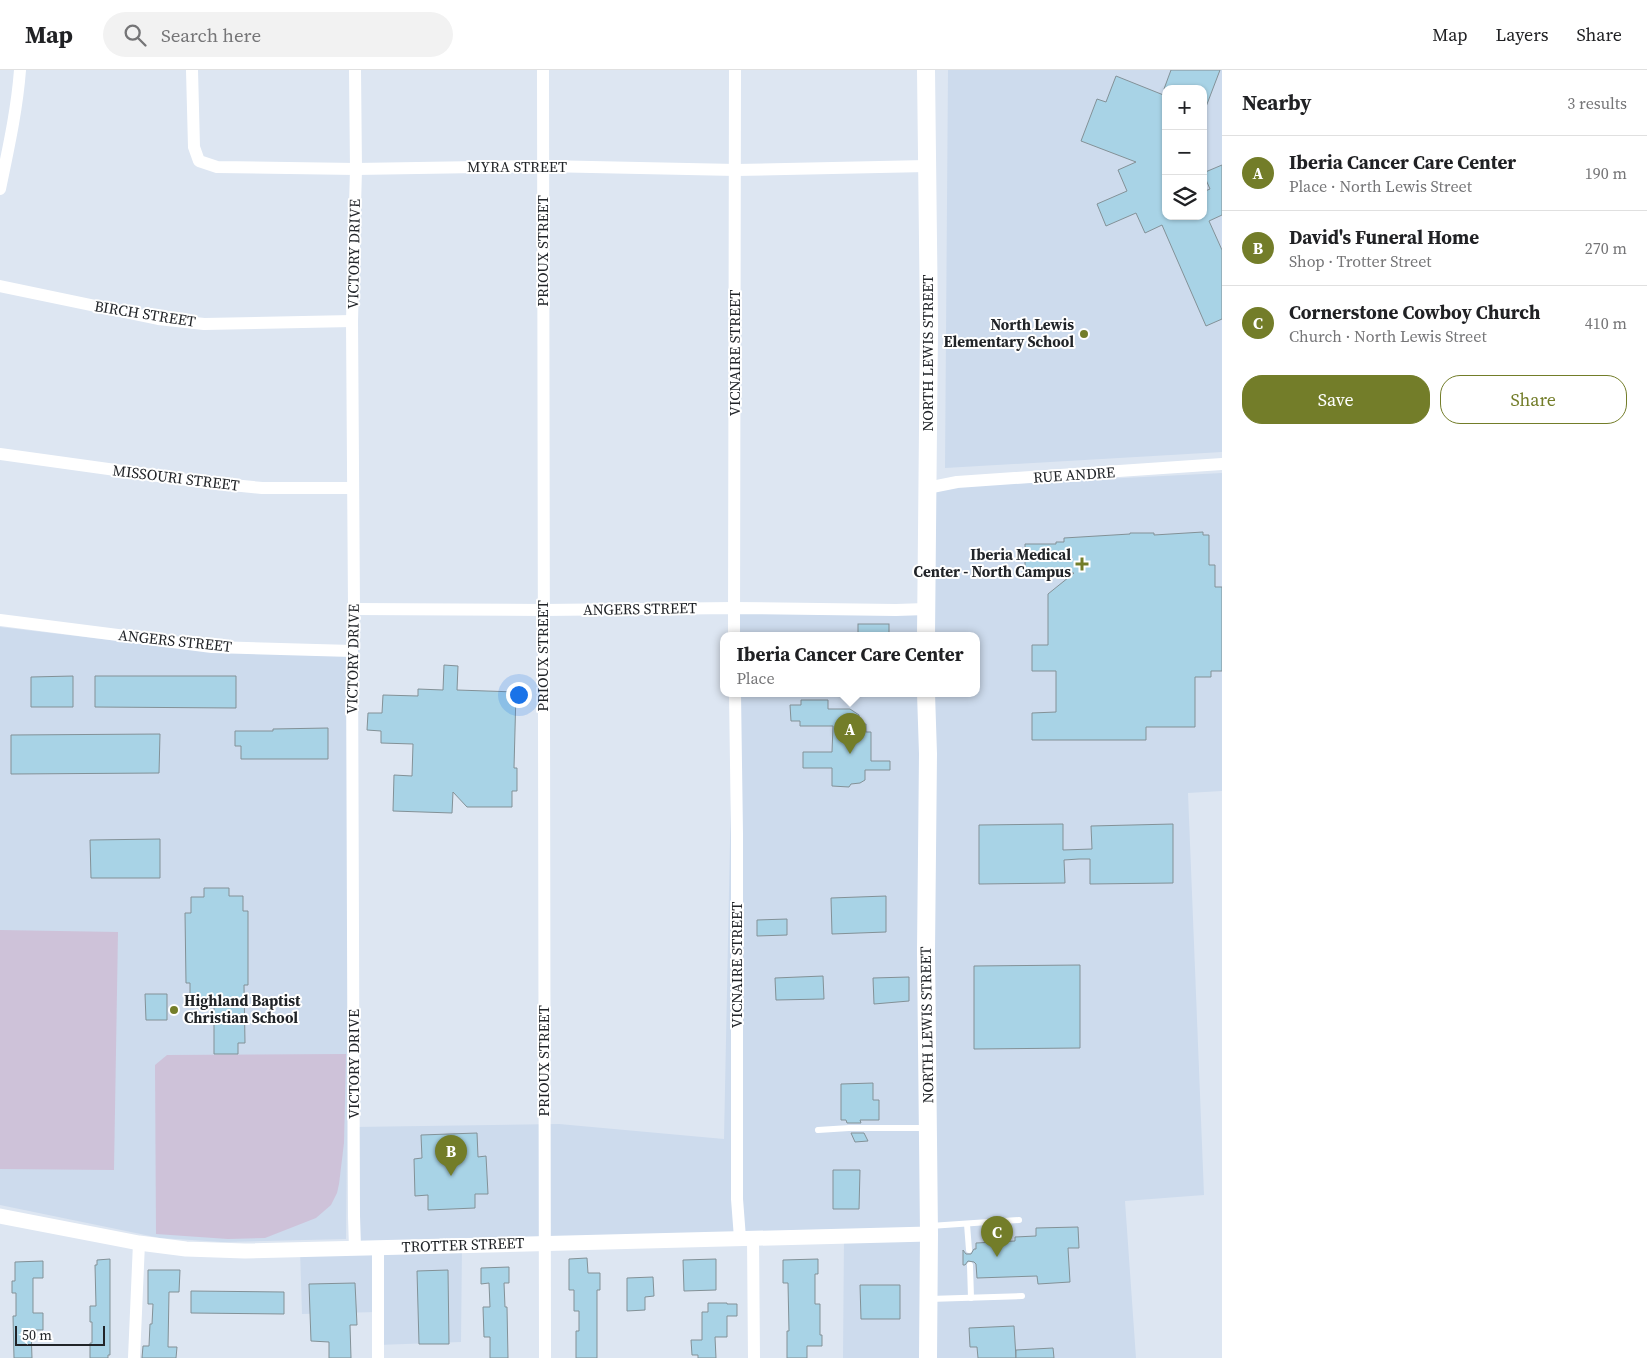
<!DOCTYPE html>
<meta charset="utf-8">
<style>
body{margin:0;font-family:"Source Serif 4",serif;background:#f2f2f2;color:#202124}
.controls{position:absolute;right:15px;top:15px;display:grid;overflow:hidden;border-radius:10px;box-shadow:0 1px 4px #0004}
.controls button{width:45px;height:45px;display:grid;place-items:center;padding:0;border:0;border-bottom:1px solid #e0e0e0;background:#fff;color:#202124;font:25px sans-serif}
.scale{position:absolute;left:15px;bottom:12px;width:90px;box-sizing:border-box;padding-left:5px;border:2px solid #212428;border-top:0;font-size:14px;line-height:18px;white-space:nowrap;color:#212428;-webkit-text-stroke:4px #fff;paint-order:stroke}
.you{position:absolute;left:518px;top:624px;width:18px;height:18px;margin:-12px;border:4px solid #fff;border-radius:50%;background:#1a73e8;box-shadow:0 0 0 8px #1a73e833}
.badge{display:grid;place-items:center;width:32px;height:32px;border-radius:50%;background:#737d29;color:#fff;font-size:16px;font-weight:700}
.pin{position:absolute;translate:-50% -41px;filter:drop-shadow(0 1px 2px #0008)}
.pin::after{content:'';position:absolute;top:26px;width:18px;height:15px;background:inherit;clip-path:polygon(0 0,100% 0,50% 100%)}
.popup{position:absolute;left:720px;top:562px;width:260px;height:65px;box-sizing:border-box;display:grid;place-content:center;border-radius:10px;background:#fff;filter:drop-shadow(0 1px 4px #0005);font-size:16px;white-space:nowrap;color:#757577}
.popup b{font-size:19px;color:#202124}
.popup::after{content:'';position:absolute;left:50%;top:100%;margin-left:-10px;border:10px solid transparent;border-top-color:#fff}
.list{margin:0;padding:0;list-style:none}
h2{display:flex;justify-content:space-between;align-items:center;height:65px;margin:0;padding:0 20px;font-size:21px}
h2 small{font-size:16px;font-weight:400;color:#757577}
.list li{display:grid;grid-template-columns:32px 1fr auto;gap:15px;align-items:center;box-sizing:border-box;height:75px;padding:0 20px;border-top:1px solid #e0e0e0}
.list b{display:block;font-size:19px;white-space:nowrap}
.list p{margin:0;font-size:16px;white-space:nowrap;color:#757577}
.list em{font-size:16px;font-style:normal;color:#757577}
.actions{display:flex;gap:10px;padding:15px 20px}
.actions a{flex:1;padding:11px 0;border:1px solid #737d29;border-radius:20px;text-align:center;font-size:18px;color:#737d29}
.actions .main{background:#737d29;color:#fff}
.icon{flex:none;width:28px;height:28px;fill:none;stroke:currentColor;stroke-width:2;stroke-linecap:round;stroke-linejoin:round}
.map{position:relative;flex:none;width:1222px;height:1288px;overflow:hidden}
header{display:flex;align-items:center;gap:30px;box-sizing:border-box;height:70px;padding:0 25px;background:#fff;border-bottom:1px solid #e0e0e0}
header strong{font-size:24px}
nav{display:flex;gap:28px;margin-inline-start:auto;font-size:18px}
.search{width:350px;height:45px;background:#f2f2f2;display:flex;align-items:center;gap:12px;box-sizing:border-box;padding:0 18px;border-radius:28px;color:#757577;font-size:19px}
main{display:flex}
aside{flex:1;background:#fff}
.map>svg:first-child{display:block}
.built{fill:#cddbed;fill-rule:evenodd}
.green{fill:#cec2d9}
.building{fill:#a8d3e6;stroke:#839197}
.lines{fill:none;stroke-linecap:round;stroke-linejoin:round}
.service{stroke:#fff;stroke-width:6}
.minor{stroke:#fff;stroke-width:12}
.tertiary{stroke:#fff;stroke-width:15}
.secondary{stroke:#fff;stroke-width:18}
.poi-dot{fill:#737d29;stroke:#fff;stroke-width:2}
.labels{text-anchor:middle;stroke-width:4;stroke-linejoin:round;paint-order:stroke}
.street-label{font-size:15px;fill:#212428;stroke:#fff}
.poi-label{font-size:15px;font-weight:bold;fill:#212428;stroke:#fff;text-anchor:end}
</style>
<header>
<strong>Map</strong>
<div class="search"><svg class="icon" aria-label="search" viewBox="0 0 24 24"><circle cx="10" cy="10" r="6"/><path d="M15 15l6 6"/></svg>Search here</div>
<nav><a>Map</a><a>Layers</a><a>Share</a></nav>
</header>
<main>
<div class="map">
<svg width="1222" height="1288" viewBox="0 0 1222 1288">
<rect width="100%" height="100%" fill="#dde6f2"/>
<!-- built -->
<g class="built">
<path d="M948 0H1222V382L945 398ZM1166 19H1203V146H1166Z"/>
<path d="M1222 403V721L1188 723 1204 1125 1125 1131 1136 1288H843L844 1167 462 1176 461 1272 378 1275 377 1242 302 1244 300 1179 355 1178 354 1057 559 1054 724 1069 733 623H976V565H734V538L926 539 927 418Z"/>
<path d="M0 557 169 577 352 581 346 1169 222 1172 160 1168 0 1135Z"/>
</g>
<!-- green -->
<g class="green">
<path d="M0 860 118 862 114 1100 0 1099Z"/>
<path d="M346 984 344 1073 339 1114 337 1123 331 1135 316 1148 265 1168 228 1169 156 1164 155 995 167 985Z"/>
</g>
<!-- building -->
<g class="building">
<path d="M1171 0H1220L1204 42 1203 19H1164Z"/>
<path d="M1116 6 1166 26V146H1203V122L1210 119 1203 103 1222 95V145L1209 151 1222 180V249L1206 256 1162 155 1145 163 1136 143 1106 156 1097 134 1127 121 1118 100 1136 92 1081 71 1097 29 1106 32Z"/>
<path d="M1203 462V465H1209V495H1215V517H1222V601H1211V607H1195V657H1146V670H1032V643L1056 642V601H1032V575H1048V524L1074 503H1025V474H1056V472H1064V468L1130 464V463H1154V465Z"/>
<rect x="858" y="554" width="31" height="11"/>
<path d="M444 595 458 596 457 620 516 622 514 698H517V721H512V737H467L453 722 452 743 393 741 394 705 412 706 413 674 381 673V661L367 660 368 643H382L383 625 418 626V619L443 620Z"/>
<path d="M73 606V637H31V607Z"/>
<path d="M95 606H236V638L95 637Z"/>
<path d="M801 630H828V639H850L859 645V654H866V662H871V691H890V700H865V710L860 713 851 714 849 717 832 716V698H803V682H832L833 656H800V651H791L790 635H801Z"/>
<path d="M328 658V689H241V676H235V661H273V659Z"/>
<path d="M160 664 159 703 11 704V665Z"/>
<path d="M1063 754V780L1092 779 1091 756 1173 754V813L1090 814V789H1079L1064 790 1065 813 979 814V755Z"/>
<path d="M160 769V808H91L90 770Z"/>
<path d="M204 818H229V826H243V841H248V915H244L245 973H238V984H214V931H190V913H186L185 843H191V827H204Z"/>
<path d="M886 826V862L832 864 831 828Z"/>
<path d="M787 849V865L757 866V850Z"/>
<path d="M1080 895V978L974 979V896Z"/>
<path d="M823 906 824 929 776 930 775 908Z"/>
<path d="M909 907V931L874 934 873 908Z"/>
<path d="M145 924H167V950H146Z"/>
<path d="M873 1013V1030H879V1050H860L861 1053H847L846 1050H841V1014Z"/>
<path d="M477 1063 478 1087 486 1086 488 1124H475V1138L428 1140V1125L415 1126 414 1089 422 1088 421 1065Z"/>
<path d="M851 1063H864L868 1071 855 1072Z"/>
<path d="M833 1100H860L859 1139H833Z"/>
<path d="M1078 1157 1079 1178H1068L1070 1212 1038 1214 1037 1206 977 1208 976 1194 974 1192 968 1191 965 1195H963V1180L966 1184H971L974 1179H976V1173L1015 1171V1167L1036 1166V1158Z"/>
<path d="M587 1188 588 1203H600V1220H597V1288H576V1261H579V1241H574V1220H569V1189Z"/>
<path d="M110 1189V1285H108V1288H90V1273H92V1252H90V1236H96L95 1195H97V1190Z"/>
<path d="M716 1189V1220L684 1221 683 1190Z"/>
<path d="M818 1189V1204H815V1234H820V1265H822V1276H807V1288H787V1261H789L788 1213H783V1190Z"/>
<path d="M43 1191V1208H33V1243H43V1260H31L32 1288H14L13 1246H16V1223H12V1211H15V1192Z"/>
<path d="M509 1197V1213H504L505 1237H507L508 1288H490V1267H484L483 1237H490L489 1213 481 1214V1198Z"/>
<path d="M148 1200H180L179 1222H169L168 1277H177L176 1288H142L143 1276H149L150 1254H152L153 1234H148Z"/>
<path d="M448 1200 449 1274H419L417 1201Z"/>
<path d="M653 1207 654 1226 645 1227V1240L627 1241V1208Z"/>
<path d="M355 1213 357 1255H350L351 1288H329V1272L311 1271 309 1214Z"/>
<path d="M860 1215H900V1249H861Z"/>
<path d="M191 1221 284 1222V1244L191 1243Z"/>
<path d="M708 1233H727V1234H737V1246H727V1267H715L716 1288H698V1285H692L691 1270H702V1242H708Z"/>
<path d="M1014 1256 1016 1288H978L977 1277H970L969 1258Z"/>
<path d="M1053 1278 1054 1288H1016V1280Z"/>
</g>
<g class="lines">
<!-- service -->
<g class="service">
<path d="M818 1060 849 1058H927"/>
<path d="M967 1154 969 1180"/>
<path d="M930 1156 1019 1150"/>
<path d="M970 1195 971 1228"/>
<path d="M929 1229 1022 1226"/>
</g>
<!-- minor -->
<g class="minor">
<path d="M192 0 194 77 199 91 217 97 356 99 543 96 736 100 927 96"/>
<path d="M355 0 356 99 352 251 354 539 352 581 354 1146 355 1178"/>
<path d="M543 0 545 1288"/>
<path d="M0 119C8 80 17 40 20 0"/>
<path d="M0 216 158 249 204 254 352 251"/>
<path d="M0 384 202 412 262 418H353"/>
<path d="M927 418 957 412 1222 394"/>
<path d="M354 539 543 540 734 538 896 540 926 539"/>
<path d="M0 550 212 577 352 581"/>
<path d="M734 565 735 0"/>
<path d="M735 623 737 764V1129L740 1168"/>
<path d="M753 1168 754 1288"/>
<path d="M134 1288 139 1173"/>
<path d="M378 1288V1178"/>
</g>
<!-- tertiary -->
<path class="tertiary" d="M0 1146 139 1173 186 1179 245 1181 929 1164"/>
<!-- secondary -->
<g class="secondary">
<path d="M926 0 929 256 926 565"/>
<path d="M926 623 928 684 926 881 929 1164 928 1288"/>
</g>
</g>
<!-- markers -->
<g class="poi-dot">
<circle cx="1084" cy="264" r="5"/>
<path d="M1079.5 486.5h5v5h5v5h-5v5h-5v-5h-5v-5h5z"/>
<circle cx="174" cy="940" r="5"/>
</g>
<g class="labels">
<!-- street labels -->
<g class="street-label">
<text x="517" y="102">MYRA STREET</text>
<text transform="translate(543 181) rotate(-90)" y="5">PRIOUX STREET</text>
<text transform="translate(354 184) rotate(-89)" y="5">VICTORY DRIVE</text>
<text transform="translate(145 244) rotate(9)" y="5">BIRCH STREET</text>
<text transform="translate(735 283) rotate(-90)" y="5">VICNAIRE STREET</text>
<text transform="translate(928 283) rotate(-90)" y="5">NORTH LEWIS STREET</text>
<text transform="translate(1074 405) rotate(-4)" y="5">RUE ANDRE</text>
<text transform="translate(176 408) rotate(7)" y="5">MISSOURI STREET</text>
<text transform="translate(640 539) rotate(-1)" y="5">ANGERS STREET</text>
<text transform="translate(175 571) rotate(6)" y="5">ANGERS STREET</text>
<text transform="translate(543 586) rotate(-90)" y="5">PRIOUX STREET</text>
<text transform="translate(353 589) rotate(-89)" y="5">VICTORY DRIVE</text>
<text transform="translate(737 895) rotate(-90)" y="5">VICNAIRE STREET</text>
<text transform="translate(927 955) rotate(-91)" y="5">NORTH LEWIS STREET</text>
<text transform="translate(544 991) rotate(-90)" y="5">PRIOUX STREET</text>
<text transform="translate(354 994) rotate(-90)" y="5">VICTORY DRIVE</text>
<text transform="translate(463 1175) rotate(-2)" y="5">TROTTER STREET</text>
</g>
<!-- poi labels -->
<g class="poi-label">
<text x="1074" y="260">North Lewis<tspan x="1074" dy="17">Elementary School</tspan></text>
<text x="1071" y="490">Iberia Medical<tspan x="1071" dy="17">Center - North Campus</tspan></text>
<text x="184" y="936" text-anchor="start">Highland Baptist<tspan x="184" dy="17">Christian School</tspan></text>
</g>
</g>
</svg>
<div class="controls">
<button>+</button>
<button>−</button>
<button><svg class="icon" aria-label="layers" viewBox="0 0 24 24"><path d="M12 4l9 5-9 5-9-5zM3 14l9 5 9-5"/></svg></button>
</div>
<div class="scale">50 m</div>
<div class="you"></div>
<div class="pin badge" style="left:850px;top:684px">A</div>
<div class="popup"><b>Iberia Cancer Care Center</b>Place</div>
<div class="pin badge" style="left:451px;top:1106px">B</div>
<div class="pin badge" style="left:997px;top:1187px">C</div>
</div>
<aside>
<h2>Nearby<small>3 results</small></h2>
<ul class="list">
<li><span class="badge">A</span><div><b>Iberia Cancer Care Center</b><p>Place · North Lewis Street</p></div><em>190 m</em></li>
<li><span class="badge">B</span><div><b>David's Funeral Home</b><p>Shop · Trotter Street</p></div><em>270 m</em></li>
<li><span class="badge">C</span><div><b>Cornerstone Cowboy Church</b><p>Church · North Lewis Street</p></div><em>410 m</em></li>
</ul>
<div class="actions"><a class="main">Save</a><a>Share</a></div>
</aside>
</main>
